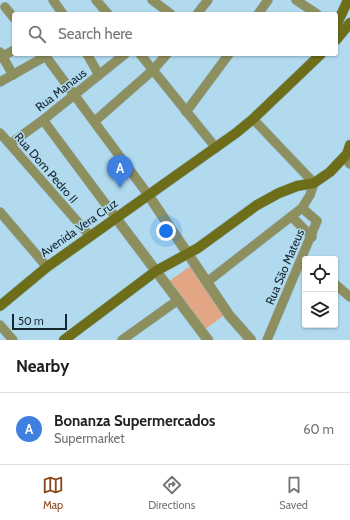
<!DOCTYPE html>
<meta charset="utf-8">
<style>
body{margin:0;font-family:Cabin,sans-serif;background:#f2f2f2;color:#202124}
.controls{position:absolute;right:12px;bottom:12px;display:grid;overflow:hidden;border-radius:4px;box-shadow:0 1px 3px #0004}
.controls button{width:36px;height:36px;display:grid;place-items:center;padding:0;border:0;border-bottom:1px solid #e0e0e0;background:#fff;color:#202124;font:20px sans-serif}
.scale{position:absolute;left:12px;bottom:10px;width:55px;box-sizing:border-box;padding-left:4px;border:2px solid #15252d;border-top:0;font-size:11px;line-height:14px;white-space:nowrap;color:#15252d;-webkit-text-stroke:3px #b1daee;paint-order:stroke}
.you{position:absolute;left:166px;top:231px;width:14px;height:14px;margin:-10px;border:3px solid #fff;border-radius:50%;background:#1a73e8;box-shadow:0 0 0 6px #1a73e833}
.badge{display:grid;place-items:center;width:26px;height:26px;border-radius:50%;background:#8a461a;color:#fff;font-size:13px;font-weight:700}
.pin{position:absolute;translate:-50% -33px;filter:drop-shadow(0 1px 2px #0008)}
.pin::after{content:'';position:absolute;top:21px;width:14px;height:12px;background:inherit;clip-path:polygon(0 0,100% 0,50% 100%)}
.list{margin:0;padding:0;list-style:none}
h2{display:flex;justify-content:space-between;align-items:center;height:52px;margin:0;padding:0 16px;font-size:17px}
h2 small{font-size:13px;font-weight:400;color:#757577}
.list li{display:grid;grid-template-columns:26px 1fr auto;gap:12px;align-items:center;box-sizing:border-box;height:72px;padding:0 16px;border-top:1px solid #e0e0e0}
.list b{display:block;font-size:15px;white-space:nowrap}
.list p{margin:0;font-size:13px;white-space:nowrap;color:#757577}
.list em{font-size:13px;font-style:normal;color:#757577}
.icon{flex:none;width:22px;height:22px;fill:none;stroke:currentColor;stroke-width:2;stroke-linecap:round;stroke-linejoin:round}
.map{position:relative;flex:none;width:350px;height:340px;overflow:hidden}
.search{position:absolute;background:#fff;box-shadow:0 1px 3px #0004;left:12px;right:12px;top:12px;height:44px;display:flex;align-items:center;gap:10px;box-sizing:border-box;padding:0 14px;border-radius:4px;color:#757577;font-size:15px}
.sheet{height:124px;background:#fff}
nav{display:flex;justify-content:space-around;align-items:center;box-sizing:border-box;height:56px;border-top:1px solid #e0e0e0;background:#fff;font-size:11px;color:#757577}
nav a{display:grid;justify-items:center;gap:2px}
nav .on{color:#8a461a}
.map>svg:first-child{display:block}
.green{fill:#e3a685}
.lines{fill:none;stroke-linecap:round;stroke-linejoin:round}
.minor-casing{stroke:#92b6c7;stroke-width:10}
.tertiary-casing{stroke:#92b6c7;stroke-width:11}
.secondary-casing{stroke:#92b6c7;stroke-width:11}
.minor{stroke:#8e8f5f;stroke-width:9}
.tertiary{stroke:#8e8f5f;stroke-width:10}
.secondary{stroke:#6d6d1a;stroke-width:10}
.labels{text-anchor:middle;stroke-width:3;stroke-linejoin:round;paint-order:stroke}
.street-label{font-size:12px;fill:#15252d;stroke:#b1daee}
</style>
<div class="map">
<svg width="350" height="340" viewBox="0 0 350 340">
<rect width="100%" height="100%" fill="#b1daee"/>
<!-- green -->
<path class="green" d="M192 265 227 313 203 331 168 282Z"/>
<g class="lines">
<!-- minor casing -->
<g class="minor-casing">
<g id="minor">
<path d="M53 0 63 14"/>
<path d="M96 0 108 14"/>
<path d="M152 0 171 14"/>
<path d="M296 0 317 14"/>
<path d="M5 7 14 18"/>
<path d="M197 14 208 0"/>
<path d="M258 14 268 0"/>
<path d="M0 52 13 75"/>
<path d="M44 54 149 196"/>
<path d="M87 54 99 75"/>
<path d="M140 54 216 148"/>
<path d="M0 58 14 50"/>
<path d="M0 82 46 56"/>
<path d="M186 112 229 54"/>
<path d="M43 120 116 218"/>
<path d="M95 121 153 70 167 54"/>
<path d="M0 133 90 236"/>
<path d="M10 144 43 120 125 54"/>
<path d="M344 157 350 164"/>
<path d="M0 212 47 267"/>
<path d="M292 217 312 237"/>
<path d="M207 282 302 208 310 195 314 183 253 119"/>
<path d="M335 284 350 297"/>
<path d="M0 325 13 340"/>
<path d="M122 340 178 300"/>
<path d="M267 340 317 221 302 208"/>
</g>
</g>
<!-- tertiary casing -->
<g class="tertiary-casing">
<g id="tertiary">
<path d="M149 196 229 315 251 340"/>
<path d="M116 218 208 340"/>
</g>
</g>
<!-- secondary casing -->
<g class="secondary-casing">
<g id="secondary">
<path d="M336 26 348 0"/>
<path d="M336 40 350 23"/>
<path d="M0 306 47 267 236 133 253 119 321 54"/>
<path d="M64 340 156 271 198 248 257 205 279 193 297 186 314 183 330 172 347 154 350 145"/>
</g>
</g>
<!-- minor -->
<use href="#minor" class="minor"/>
<!-- tertiary -->
<use href="#tertiary" class="tertiary"/>
<!-- secondary -->
<use href="#secondary" class="secondary"/>
</g>
<g class="labels">
<!-- street labels -->
<g class="street-label">
<text transform="translate(61 90) rotate(-38)" y="4">Rua Manaus</text>
<text transform="translate(46 168) rotate(49)" y="4">Rua Dom Pedro II</text>
<text transform="translate(79 228) rotate(-35)" y="4">Avenida Vera Cruz</text>
<text transform="translate(285 267) rotate(-67)" y="4">Rua São Mateus</text>
</g>
</g>
</svg>
<div class="controls">
<button><svg class="icon" aria-label="locate" viewBox="0 0 24 24"><circle cx="12" cy="12" r="6"/><path d="M12 2v4M12 18v4M2 12h4M18 12h4"/></svg></button>
<button><svg class="icon" aria-label="layers" viewBox="0 0 24 24"><path d="M12 4l9 5-9 5-9-5zM3 14l9 5 9-5"/></svg></button>
</div>
<div class="scale">50 m</div>
<div class="you"></div>
<div class="pin badge" style="left:120px;top:188px;background:#3f7fe0">A</div>
<div class="search"><svg class="icon" aria-label="search" viewBox="0 0 24 24"><circle cx="10" cy="10" r="6"/><path d="M15 15l6 6"/></svg>Search here</div>
</div>
<section class="sheet">
<h2>Nearby<small></small></h2>
<ul class="list">
<li><span class="badge" style="background:#3f7fe0">A</span><div><b>Bonanza Supermercados</b><p>Supermarket</p></div><em>60 m</em></li>
</ul>
</section>
<nav>
<a class="on"><svg class="icon" aria-label="map" viewBox="0 0 24 24"><path d="M3 6l6-2 6 2 6-2v14l-6 2-6-2-6 2zM9 4v14M15 6v14"/></svg>Map</a>
<a><svg class="icon" aria-label="directions" viewBox="0 0 24 24"><path d="M12 3l9 9-9 9-9-9zM9 14v-3h6M13 9l2 2-2 2"/></svg>Directions</a>
<a><svg class="icon" aria-label="saved" viewBox="0 0 24 24"><path d="M7 4h10v16l-5-4-5 4z"/></svg>Saved</a>
</nav>
